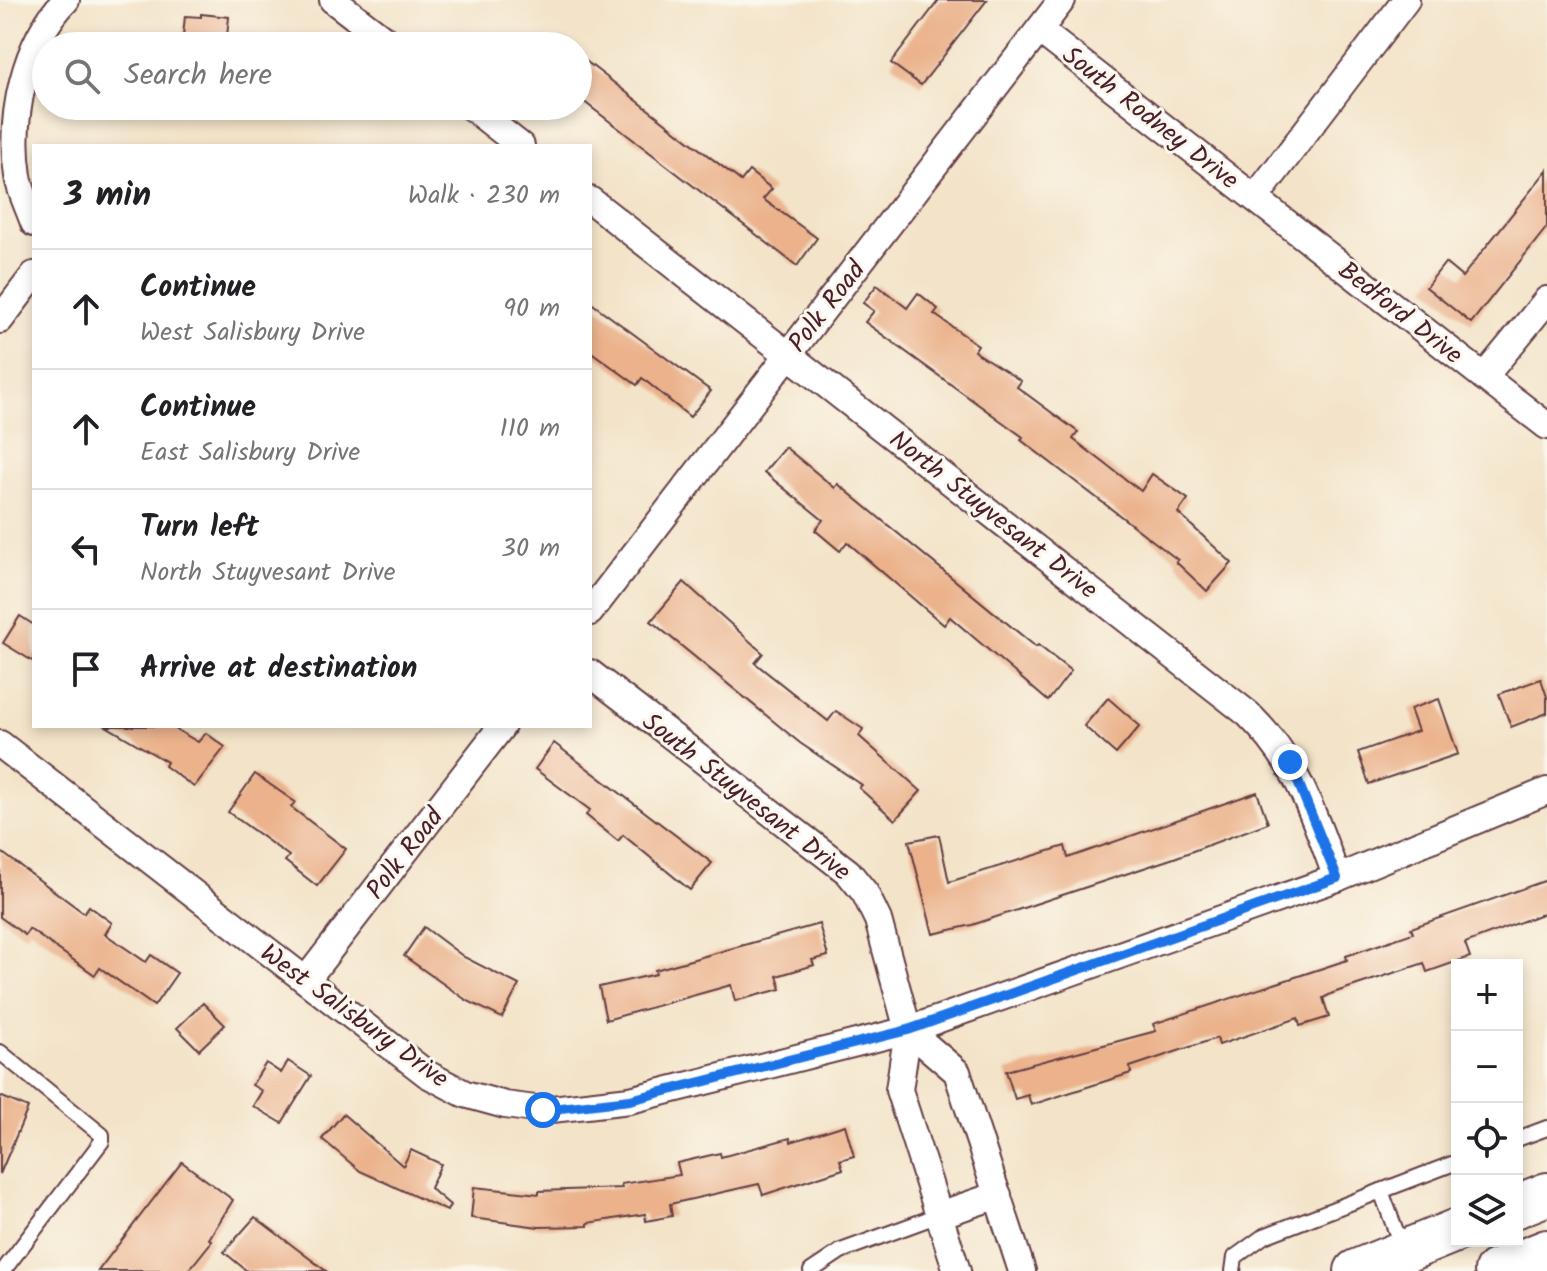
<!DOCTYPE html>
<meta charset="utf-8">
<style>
body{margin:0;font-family:Kalam,sans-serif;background:#f6f6f6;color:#202124}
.controls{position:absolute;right:24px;bottom:24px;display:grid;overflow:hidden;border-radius:0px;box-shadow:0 4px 12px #0003}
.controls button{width:72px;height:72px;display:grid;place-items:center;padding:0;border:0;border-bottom:2px solid #e0e0e0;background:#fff;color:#202124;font:40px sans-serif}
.stop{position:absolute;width:24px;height:24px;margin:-18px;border:6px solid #1a73e8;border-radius:50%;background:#fff}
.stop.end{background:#1a73e8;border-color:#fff;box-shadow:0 2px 8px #0008}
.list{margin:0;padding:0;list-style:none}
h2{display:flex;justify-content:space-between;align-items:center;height:104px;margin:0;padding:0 32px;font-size:34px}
h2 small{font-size:26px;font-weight:400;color:#757577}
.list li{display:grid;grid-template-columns:52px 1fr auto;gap:24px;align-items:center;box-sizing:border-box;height:120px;padding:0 32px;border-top:2px solid #e0e0e0}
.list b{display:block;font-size:30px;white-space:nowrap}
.list p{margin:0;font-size:26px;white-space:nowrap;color:#757577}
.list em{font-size:26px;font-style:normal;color:#757577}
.icon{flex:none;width:44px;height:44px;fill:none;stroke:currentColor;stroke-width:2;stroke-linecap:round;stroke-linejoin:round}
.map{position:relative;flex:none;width:1547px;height:1271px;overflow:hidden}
.search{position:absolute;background:#fff;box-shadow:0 4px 12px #0003;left:32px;top:32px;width:560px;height:88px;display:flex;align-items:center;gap:20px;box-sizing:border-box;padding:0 28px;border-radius:44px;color:#757577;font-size:30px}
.panel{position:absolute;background:#fff;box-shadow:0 4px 12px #0003;left:32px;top:144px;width:560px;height:584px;border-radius:0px}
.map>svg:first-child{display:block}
.building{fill:#ebb28c}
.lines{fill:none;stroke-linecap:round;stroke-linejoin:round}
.lane-casing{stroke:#633c43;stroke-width:18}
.street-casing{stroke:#633c43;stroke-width:30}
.primary-casing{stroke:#633c43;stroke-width:46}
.lane{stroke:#fff;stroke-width:14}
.street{stroke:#fff;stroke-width:26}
.primary{stroke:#fff;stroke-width:42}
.route{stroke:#1a73e8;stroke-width:10}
.labels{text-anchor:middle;stroke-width:6;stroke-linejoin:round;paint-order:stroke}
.street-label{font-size:26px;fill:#4a1f2b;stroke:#fbf7ec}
</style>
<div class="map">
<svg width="1547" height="1271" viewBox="0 0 1547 1271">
<rect width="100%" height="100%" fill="#fbf7ec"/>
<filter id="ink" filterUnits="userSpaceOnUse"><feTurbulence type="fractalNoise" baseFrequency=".0125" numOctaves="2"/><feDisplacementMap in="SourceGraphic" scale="16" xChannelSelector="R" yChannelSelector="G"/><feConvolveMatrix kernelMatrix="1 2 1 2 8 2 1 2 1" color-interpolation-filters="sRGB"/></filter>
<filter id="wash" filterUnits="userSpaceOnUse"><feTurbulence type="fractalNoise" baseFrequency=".006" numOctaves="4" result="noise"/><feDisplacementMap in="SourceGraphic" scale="32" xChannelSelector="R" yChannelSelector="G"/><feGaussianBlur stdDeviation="1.8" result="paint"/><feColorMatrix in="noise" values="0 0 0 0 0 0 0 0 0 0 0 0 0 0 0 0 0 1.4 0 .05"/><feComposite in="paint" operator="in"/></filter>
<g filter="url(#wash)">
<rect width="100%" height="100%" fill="#f3e3c8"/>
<g id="blocks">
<!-- building -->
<g class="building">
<path d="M939 0H987L921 85 891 63Z"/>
<path d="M201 14 229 17 226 46H182L185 16 201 17Z"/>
<path d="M578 55 741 181 749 171 772 189 763 199 817 238 797 266 578 97Z"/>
<path d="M1547 170V227L1471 323 1426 287 1445 263 1462 277Z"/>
<path d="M877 285 907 308 918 293 938 309 934 314 978 345 974 351 1021 381 1017 387 1078 432 1073 439 1141 491 1152 474 1188 499 1178 513 1232 563 1207 591 1176 562 1178 560 1021 440 1023 437 865 322 874 311 863 303Z"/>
<path d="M590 302 711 391 690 417 642 378 637 385 590 351Z"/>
<path d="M785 447 835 488 838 484 1036 647 1038 645 1071 671 1048 701 950 617 944 625 847 542 840 551 815 530 823 520 764 472Z"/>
<path d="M684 582 763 653 755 663 828 721 836 711 863 729 859 736 921 791 895 820 859 788 862 785 800 743 651 621Z"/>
<path d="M20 616 34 625V662L3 643Z"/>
<path d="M1541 679 1547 697V713L1511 727 1499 694Z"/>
<path d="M1108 698 1140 726 1116 754 1084 726Z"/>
<path d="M1439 699 1458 754 1369 784 1358 752 1418 731 1410 709Z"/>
<path d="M106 726H170L198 742 206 733 225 747 194 787 165 766 167 762Z"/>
<path d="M554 743 712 863 690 890 623 835 618 841 586 815 590 810 535 769Z"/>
<path d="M255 774 295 802 291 807 346 849 317 886 285 861 289 856 228 812Z"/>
<path d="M1257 792 1268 823 1174 858 972 925 933 934 909 841 939 835 949 882 1065 846 1068 858Z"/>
<path d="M0 851 84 913 89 906 112 923 105 934 146 962 151 955 177 973 154 1006 100 968 95 975 29 929 25 935 0 917Z"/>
<path d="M1547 880V912L1465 943 1470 957 1427 972 1424 963 1333 993 1323 998 1329 1017 1300 1026 1298 1018 1219 1045 1217 1038 1130 1067 1131 1073 1031 1105 1028 1095 1015 1099 1006 1071 1156 1031 1153 1024 1347 960 1346 956 1413 933 1411 928Z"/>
<path d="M819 924 828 956 812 960 814 965 777 976 781 989 735 1001 731 985 606 1020 599 987 656 974 655 970Z"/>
<path d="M424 927 464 957 519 985 502 1018 466 1000 404 956Z"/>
<path d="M203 1003 225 1025 199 1050 177 1028Z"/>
<path d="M288 1061 311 1076 282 1123 253 1106 262 1091 252 1085 266 1063 281 1073Z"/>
<path d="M0 1096 28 1108 0 1174Z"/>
<path d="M343 1114 403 1166 411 1150 441 1164 430 1188 450 1205 447 1211 360 1171 322 1139Z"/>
<path d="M845 1125 854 1156 840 1160 843 1169 763 1195 759 1184 670 1204 672 1216 646 1221 645 1214 588 1223V1226L539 1227 471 1218 474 1187 539 1194V1191L622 1188 621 1184 680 1175 677 1163 720 1153 721 1157 790 1138 791 1142Z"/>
<path d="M182 1162 233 1200 209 1239 212 1241 188 1271H98Z"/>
<path d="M255 1217 326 1271H247L224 1252Z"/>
</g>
</g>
</g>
<g filter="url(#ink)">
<use href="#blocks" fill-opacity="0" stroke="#633c43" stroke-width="2"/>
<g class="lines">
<!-- lane casing -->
<g class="lane-casing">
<g id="lane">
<path d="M0 1052 102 1135V1141L3 1271"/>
<path d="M1517 1139 1547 1128"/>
<path d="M1403 1250 1381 1191 1457 1162"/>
<path d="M811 1271 841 1251 939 1215"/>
<path d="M1233 1271 1235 1257 1264 1236 1381 1191"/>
</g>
</g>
<!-- street casing -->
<g class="street-casing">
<g id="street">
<path d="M333 0 393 46"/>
<path d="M1039 30 1547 426"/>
<path d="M470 106 521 146"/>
<path d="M1255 198 1406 0"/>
<path d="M590 200 1248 714C1299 764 1313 814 1337 878"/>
<path d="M34 223C29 208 20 191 18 176 9 117 24 43 66 0"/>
<path d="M0 320 34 275"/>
<path d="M1484 377 1547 300"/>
<path d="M590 612 1062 0"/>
<path d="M590 673 848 872 865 893 878 920 908 1030 899 1090 957 1271"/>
<path d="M0 744 427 1074 465 1094 505 1105 543 1110 630 1100 908 1030 1337 878 1547 791"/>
<path d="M306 980 502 726"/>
<path d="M908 1030 957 1072 1022 1271"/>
<path d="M939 1215 998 1195"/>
</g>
</g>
<!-- primary casing -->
<g class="primary-casing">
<g id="primary">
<path d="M1517 1206 1547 1194"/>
<path d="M1356 1271 1457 1230"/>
<path d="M1496 1271 1547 1251"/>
</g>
</g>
<!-- lane -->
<use href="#lane" class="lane"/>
<!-- street -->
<use href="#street" class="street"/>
<!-- primary -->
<use href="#primary" class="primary"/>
</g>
</g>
<g class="lines" filter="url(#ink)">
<!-- route -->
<path class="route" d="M543 1110 630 1100 908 1030 1337 878 1290 762"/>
</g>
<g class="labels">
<!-- street labels -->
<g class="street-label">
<text transform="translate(1151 117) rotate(38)" y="9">South Rodney Drive</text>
<text transform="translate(826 306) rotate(-52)" y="9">Polk Road</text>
<text transform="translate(1401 312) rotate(38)" y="9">Bedford Drive</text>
<text transform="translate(994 514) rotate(38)" y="9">North Stuyvesant Drive</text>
<text transform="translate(747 796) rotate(38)" y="9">South Stuyvesant Drive</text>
<text transform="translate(404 853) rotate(-52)" y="9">Polk Road</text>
<text transform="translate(355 1015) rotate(36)" y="9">West Salisbury Drive</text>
</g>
</g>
</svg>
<div class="controls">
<button>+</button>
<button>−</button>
<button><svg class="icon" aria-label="locate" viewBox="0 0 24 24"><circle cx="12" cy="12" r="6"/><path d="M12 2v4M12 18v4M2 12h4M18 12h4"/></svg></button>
<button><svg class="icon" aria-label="layers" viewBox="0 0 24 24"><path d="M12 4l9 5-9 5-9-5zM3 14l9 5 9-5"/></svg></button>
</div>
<div class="stop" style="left:543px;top:1110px"></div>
<div class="stop end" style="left:1290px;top:762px"></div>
<div class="search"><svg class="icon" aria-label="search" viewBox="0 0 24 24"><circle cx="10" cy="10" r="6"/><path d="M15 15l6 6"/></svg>Search here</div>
<section class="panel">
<h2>3 min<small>Walk · 230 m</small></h2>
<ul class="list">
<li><svg class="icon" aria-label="ahead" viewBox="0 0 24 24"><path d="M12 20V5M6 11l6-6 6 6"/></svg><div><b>Continue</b><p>West Salisbury Drive</p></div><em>90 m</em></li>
<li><svg class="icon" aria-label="ahead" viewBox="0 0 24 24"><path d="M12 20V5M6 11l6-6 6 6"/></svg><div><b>Continue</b><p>East Salisbury Drive</p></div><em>110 m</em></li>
<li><svg class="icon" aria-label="left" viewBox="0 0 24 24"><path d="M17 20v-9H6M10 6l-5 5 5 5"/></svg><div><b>Turn left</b><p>North Stuyvesant Drive</p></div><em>30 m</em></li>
<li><svg class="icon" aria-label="arrive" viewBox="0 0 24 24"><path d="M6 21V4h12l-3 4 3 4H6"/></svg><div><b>Arrive at destination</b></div></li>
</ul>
</section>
</div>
